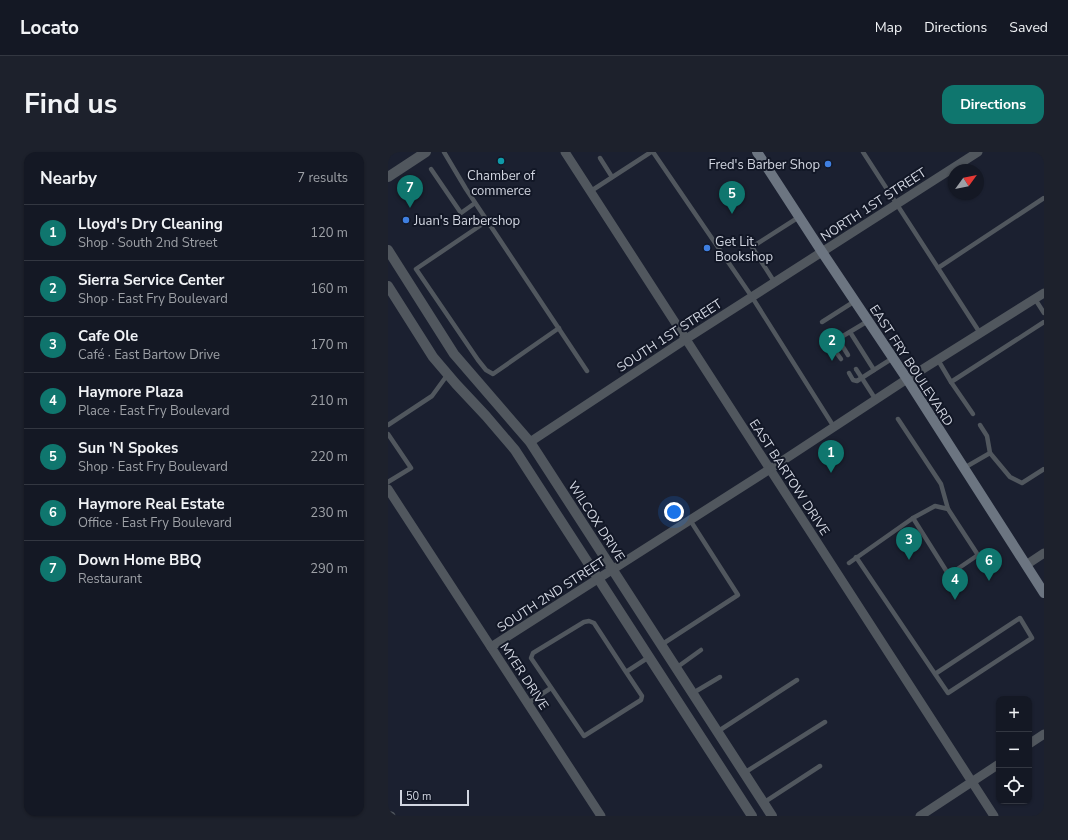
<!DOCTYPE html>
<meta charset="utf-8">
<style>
body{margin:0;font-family:"Nunito Sans",sans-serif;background:#1d212c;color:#f1f3f6}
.controls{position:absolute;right:12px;bottom:12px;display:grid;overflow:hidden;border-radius:8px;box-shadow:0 1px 3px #0004}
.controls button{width:36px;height:36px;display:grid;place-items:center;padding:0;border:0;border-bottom:1px solid #333741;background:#141824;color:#f1f3f6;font:20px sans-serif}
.compass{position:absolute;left:560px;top:12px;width:36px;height:36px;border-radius:50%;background:#141824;box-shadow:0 1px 3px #0004;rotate:57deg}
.scale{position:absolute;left:12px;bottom:10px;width:69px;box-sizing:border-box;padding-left:4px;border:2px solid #d2d6e1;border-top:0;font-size:11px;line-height:14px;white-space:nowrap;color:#d2d6e1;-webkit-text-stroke:3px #121726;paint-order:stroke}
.you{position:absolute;left:286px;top:360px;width:14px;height:14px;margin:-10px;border:3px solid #fff;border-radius:50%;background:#1a73e8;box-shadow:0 0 0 6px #1a73e833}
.badge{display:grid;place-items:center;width:26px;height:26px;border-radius:50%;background:#0f766e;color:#fff;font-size:13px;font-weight:700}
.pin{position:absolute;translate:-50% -33px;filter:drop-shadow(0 1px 2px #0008)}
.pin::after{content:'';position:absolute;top:21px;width:14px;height:12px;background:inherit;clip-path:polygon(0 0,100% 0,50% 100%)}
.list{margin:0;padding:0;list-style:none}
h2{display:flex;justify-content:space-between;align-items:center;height:52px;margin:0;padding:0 16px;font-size:17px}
h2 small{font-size:13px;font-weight:400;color:#9da0a6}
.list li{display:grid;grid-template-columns:26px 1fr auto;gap:12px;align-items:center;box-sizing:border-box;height:56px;padding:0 16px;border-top:1px solid #333741}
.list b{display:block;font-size:15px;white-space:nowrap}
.list p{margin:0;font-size:13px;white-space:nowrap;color:#9da0a6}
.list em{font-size:13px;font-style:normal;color:#9da0a6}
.icon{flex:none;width:22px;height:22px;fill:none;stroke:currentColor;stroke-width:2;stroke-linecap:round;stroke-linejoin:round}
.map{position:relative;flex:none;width:656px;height:664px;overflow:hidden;border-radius:12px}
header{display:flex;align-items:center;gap:24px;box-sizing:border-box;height:56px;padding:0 20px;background:#141824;border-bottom:1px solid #333741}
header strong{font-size:19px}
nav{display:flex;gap:22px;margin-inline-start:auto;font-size:14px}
.intro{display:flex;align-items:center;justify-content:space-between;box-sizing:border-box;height:96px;padding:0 24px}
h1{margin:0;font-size:28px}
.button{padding:10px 18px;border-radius:12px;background:#0f766e;color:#fff;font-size:14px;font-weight:700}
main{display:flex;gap:24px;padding:0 24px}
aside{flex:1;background:#141824;border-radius:12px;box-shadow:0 1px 3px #0004}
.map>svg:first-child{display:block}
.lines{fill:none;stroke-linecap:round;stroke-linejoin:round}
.service{stroke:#51575e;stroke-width:4.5}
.minor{stroke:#51575e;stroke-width:9}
.tertiary{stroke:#51575e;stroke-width:10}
.secondary{stroke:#6c7581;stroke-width:10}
.culture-dot{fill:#0f9aa8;stroke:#121726;stroke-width:1.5}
.shop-dot{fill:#3f7fe0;stroke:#121726;stroke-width:1.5}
.labels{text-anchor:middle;stroke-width:4;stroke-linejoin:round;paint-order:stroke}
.poi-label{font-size:13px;fill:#d2d6e1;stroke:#121726;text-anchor:start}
.street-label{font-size:13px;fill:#d2d6e1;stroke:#121726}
</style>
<header>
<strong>Locato</strong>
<nav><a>Map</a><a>Directions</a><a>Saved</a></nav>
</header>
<div class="intro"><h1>Find us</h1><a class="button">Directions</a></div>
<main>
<aside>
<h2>Nearby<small>7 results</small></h2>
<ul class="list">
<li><span class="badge">1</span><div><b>Lloyd's Dry Cleaning</b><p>Shop · South 2nd Street</p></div><em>120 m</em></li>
<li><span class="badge">2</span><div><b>Sierra Service Center</b><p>Shop · East Fry Boulevard</p></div><em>160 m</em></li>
<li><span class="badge">3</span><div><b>Cafe Ole</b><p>Café · East Bartow Drive</p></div><em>170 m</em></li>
<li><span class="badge">4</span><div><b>Haymore Plaza</b><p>Place · East Fry Boulevard</p></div><em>210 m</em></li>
<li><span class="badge">5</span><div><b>Sun 'N Spokes</b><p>Shop · East Fry Boulevard</p></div><em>220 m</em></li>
<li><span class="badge">6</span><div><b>Haymore Real Estate</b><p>Office · East Fry Boulevard</p></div><em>230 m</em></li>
<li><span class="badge">7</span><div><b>Down Home BBQ</b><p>Restaurant</p></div><em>290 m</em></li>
</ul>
</aside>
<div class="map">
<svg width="656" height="664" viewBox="0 0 656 664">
<rect width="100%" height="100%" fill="#1b2030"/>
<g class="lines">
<!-- service -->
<g class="service">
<path d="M56 0 78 37 199 219"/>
<path d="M265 0 364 145 446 275"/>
<path d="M475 0 592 181"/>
<path d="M212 6 224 25"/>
<path d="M43 17 73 61 87 51"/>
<path d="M203 39 263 0"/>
<path d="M99 69 28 117 90 208 98 218 105 222 171 176"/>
<path d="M550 116 656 46"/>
<path d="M387 131 364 95 411 65"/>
<path d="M647 147 656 161"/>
<path d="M434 170 467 149"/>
<path d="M462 180 486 218 505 206"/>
<path d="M450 187 442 192 453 207"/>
<path d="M460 203 450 187 480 169"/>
<path d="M550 208 563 230 656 170"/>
<path d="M468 217 488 248"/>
<path d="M461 221 465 228 469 229 486 218"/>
<path d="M563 230 585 262"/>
<path d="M510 267 553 332 560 357 590 403 565 420H559L525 366"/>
<path d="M0 273 44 244 60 222"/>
<path d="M592 273 599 284 602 301"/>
<path d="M0 282 23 316 0 330"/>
<path d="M576 316 602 301 622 325 634 331 656 317"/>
<path d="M468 405 547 522 560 541 644 486 632 466 547 522"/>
<path d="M461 411 525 366 547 354 560 357"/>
<path d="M273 493 350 443 302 368"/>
<path d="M288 516 313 498"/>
<path d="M238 520 206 471 201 469 196 470 145 501 143 506 196 584 253 548 254 544 238 520 261 505"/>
<path d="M305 541 332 525"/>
<path d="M140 551 163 536"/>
<path d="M329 580 409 528"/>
<path d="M356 621 437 570"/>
<path d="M375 651 432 614"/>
</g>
<!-- minor -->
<g class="minor">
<path d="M177 0 606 664"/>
<path d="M142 290 298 187 590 0"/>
<path d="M0 337 213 664"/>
<path d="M638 413 656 401"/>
<path d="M103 495 382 317 519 227 656 141"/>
<path d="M641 592 656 582"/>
<path d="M0 663 3 664"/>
<path d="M532 664 611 612"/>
</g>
<!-- tertiary -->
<g class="tertiary">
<path d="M0 25 38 0"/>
<path d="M0 98 66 202 142 290 384 664"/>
<path d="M0 134 45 205 68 232 98 264 127 298 364 664"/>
</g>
<!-- secondary -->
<path class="secondary" d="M369 0 434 100 519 227 656 441"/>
</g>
<!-- markers -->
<circle class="culture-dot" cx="113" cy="9" r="4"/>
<g class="shop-dot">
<circle cx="440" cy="12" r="4"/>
<circle cx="18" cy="68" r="4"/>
<circle cx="319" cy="96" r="4"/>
</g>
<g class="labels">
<!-- poi labels -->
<g class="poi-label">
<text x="432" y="17" text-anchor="end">Fred's Barber Shop</text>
<text x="113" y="28" text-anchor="middle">Chamber of<tspan x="113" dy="15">commerce</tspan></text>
<text x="26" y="73">Juan's Barbershop</text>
<text x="327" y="94">Get Lit.<tspan x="327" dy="15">Bookshop</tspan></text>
</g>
<!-- street labels -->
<g class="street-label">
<text transform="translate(485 52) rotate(-33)" y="5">NORTH 1ST STREET</text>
<text transform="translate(281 183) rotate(-33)" y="5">SOUTH 1ST STREET</text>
<text transform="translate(524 213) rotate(57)" y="5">EAST FRY BOULEVARD</text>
<text transform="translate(402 325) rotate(57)" y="5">EAST BARTOW DRIVE</text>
<text transform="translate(209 369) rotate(57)" y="5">WILCOX DRIVE</text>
<text transform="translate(163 442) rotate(-33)" y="5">SOUTH 2ND STREET</text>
<text transform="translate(137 524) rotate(57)" y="5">MYER DRIVE</text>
</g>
</g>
</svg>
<div class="controls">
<button>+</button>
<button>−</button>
<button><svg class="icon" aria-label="locate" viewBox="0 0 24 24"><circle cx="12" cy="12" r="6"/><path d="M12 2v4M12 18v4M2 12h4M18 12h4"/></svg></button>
</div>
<svg class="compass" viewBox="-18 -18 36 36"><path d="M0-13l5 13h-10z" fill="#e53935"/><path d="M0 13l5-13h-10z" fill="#9da0a6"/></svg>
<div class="scale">50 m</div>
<div class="you"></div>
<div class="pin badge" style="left:443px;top:321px">1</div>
<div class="pin badge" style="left:444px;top:209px">2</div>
<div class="pin badge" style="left:521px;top:408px">3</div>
<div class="pin badge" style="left:567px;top:448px">4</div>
<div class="pin badge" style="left:344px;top:62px">5</div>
<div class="pin badge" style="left:601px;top:429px">6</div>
<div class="pin badge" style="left:22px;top:56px">7</div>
</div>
</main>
